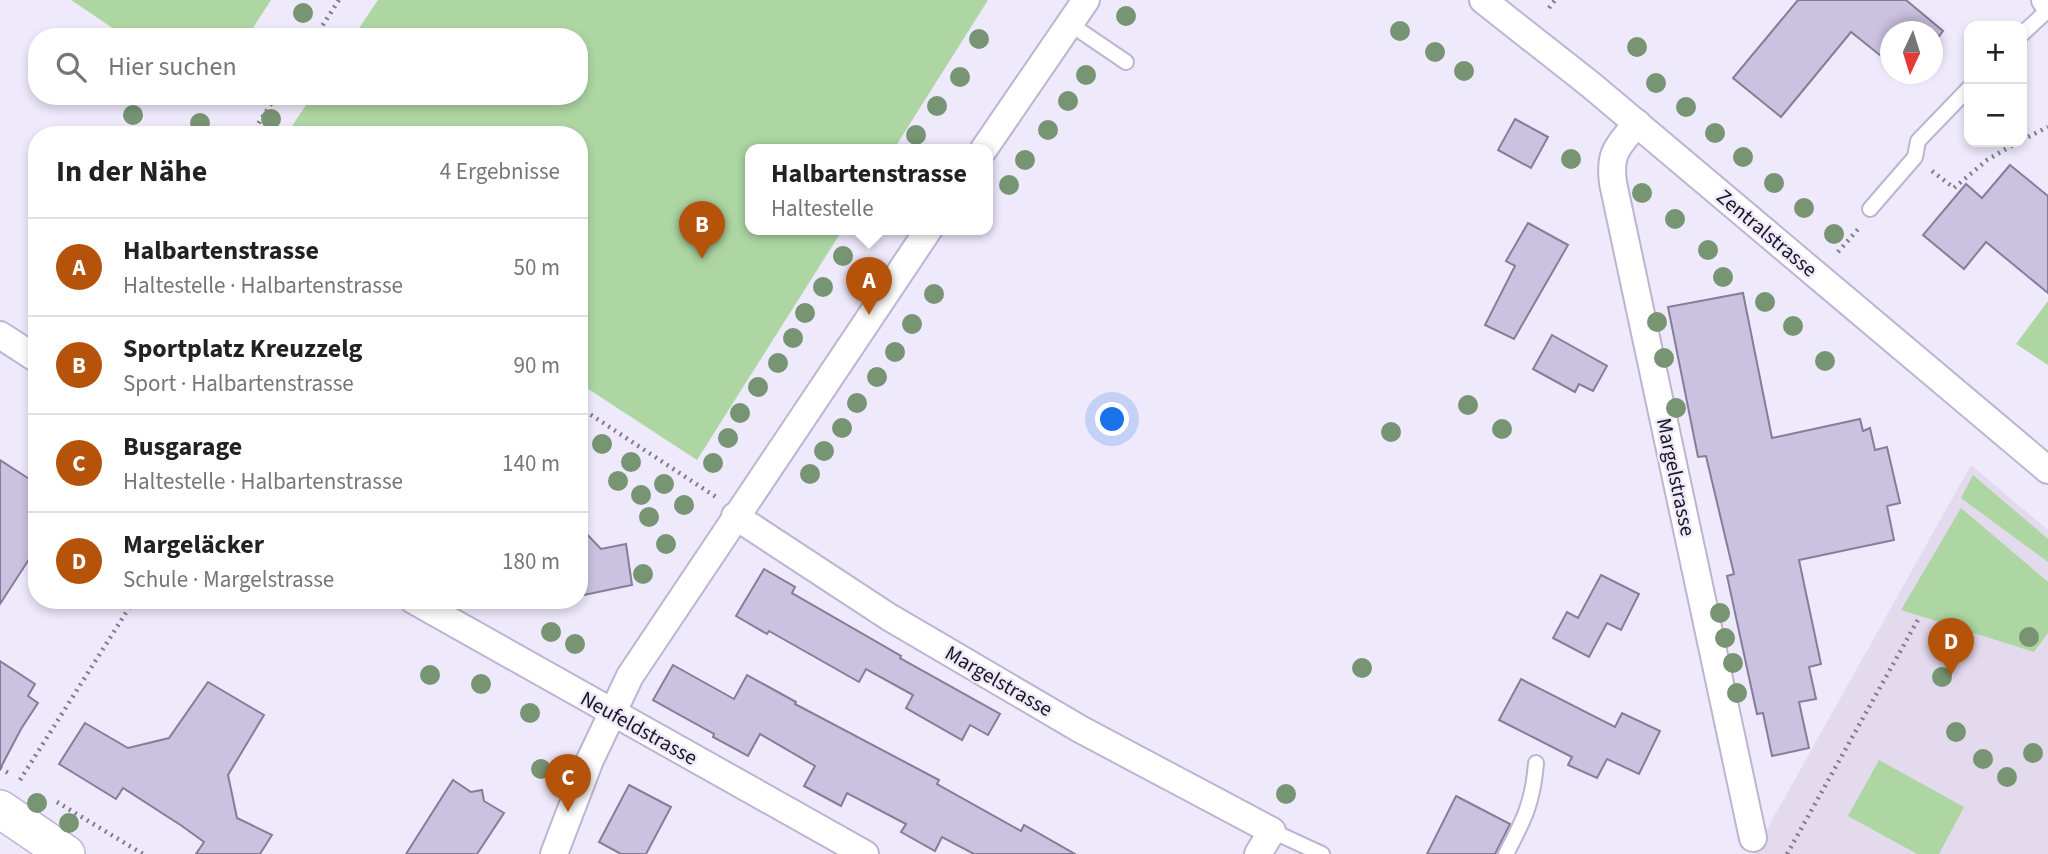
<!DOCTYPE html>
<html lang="de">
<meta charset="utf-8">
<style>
body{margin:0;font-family:"Source Sans 3",sans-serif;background:#f2f2f2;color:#222}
.controls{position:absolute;right:21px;top:21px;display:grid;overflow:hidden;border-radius:14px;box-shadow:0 4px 10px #0003}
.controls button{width:63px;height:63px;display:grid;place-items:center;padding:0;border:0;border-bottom:2px solid #e0e0e0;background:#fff;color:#222;font:35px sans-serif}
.compass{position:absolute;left:1880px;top:21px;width:63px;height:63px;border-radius:50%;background:#fff;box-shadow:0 4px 10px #0003;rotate:184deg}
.you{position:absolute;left:1113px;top:420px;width:24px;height:24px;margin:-18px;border:5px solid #fff;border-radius:50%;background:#1a73e8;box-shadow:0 0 0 10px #1a73e833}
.badge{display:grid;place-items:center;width:46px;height:46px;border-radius:50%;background:#b45309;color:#fff;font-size:23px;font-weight:700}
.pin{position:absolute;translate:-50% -58px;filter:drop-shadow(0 2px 4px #0008)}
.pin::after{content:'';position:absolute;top:37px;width:24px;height:21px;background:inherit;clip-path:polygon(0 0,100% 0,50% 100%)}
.popup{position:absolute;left:745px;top:144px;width:248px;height:91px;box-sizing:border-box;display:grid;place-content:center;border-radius:14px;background:#fff;filter:drop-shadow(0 2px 5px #0005);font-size:23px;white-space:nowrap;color:#767676}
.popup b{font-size:26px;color:#222}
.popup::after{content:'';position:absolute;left:50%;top:100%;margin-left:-14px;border:14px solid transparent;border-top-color:#fff}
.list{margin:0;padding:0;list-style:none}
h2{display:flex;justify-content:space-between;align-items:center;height:91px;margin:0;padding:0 28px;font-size:30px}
h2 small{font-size:23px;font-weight:400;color:#767676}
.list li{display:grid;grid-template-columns:46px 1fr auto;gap:21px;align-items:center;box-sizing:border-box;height:98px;padding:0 28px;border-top:2px solid #e0e0e0}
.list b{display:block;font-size:26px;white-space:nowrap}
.list p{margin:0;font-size:23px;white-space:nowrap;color:#767676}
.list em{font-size:23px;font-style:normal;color:#767676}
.icon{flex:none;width:38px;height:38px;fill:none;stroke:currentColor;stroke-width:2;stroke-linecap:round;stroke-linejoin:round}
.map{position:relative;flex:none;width:2048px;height:854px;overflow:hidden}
.search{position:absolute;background:#fff;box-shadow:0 4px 10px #0003;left:28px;top:28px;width:560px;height:77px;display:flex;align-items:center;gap:18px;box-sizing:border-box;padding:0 24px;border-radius:28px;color:#767676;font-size:26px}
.panel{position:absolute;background:#fff;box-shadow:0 4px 10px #0003;left:28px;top:126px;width:560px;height:483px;border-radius:28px}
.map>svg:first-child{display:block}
.education{fill:#e3daee}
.green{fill:#add6a3}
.building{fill:#cbc1e0;stroke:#867d99;stroke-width:2}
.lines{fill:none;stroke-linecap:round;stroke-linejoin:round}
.service-casing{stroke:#beb4d2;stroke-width:18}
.minor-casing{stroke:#beb4d2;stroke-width:30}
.secondary-casing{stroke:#beb4d2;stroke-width:40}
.path{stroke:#807b8a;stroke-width:4.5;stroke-dasharray:2 5;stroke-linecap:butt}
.service{stroke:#fff;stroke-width:14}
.minor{stroke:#fff;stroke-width:26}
.secondary{stroke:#fff;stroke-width:37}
.tree{fill:#779473}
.labels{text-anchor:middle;stroke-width:5;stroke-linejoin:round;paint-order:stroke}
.street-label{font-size:21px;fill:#1a1621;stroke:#efe9fc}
</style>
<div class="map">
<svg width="2048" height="854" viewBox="0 0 2048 854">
<rect width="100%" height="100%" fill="#efe9fc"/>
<!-- education -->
<path class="education" d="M1971 465 2048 530V854H1753Z"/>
<!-- green -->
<g class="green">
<path d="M71 0H271L247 37H126Z"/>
<path d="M378 0H988L894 149H750V229H843L697 460 579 383V135H286L312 96H579V37H353Z"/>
<path d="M2048 301V365L2016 344Z"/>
<path d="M1973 475 2048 539V562L1961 498Z"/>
<path d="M1961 508 2048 582V633L2034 652 1901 610Z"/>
<path d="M1879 760 1964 807 1939 854H1917L1848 816Z"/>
</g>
<!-- building -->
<g class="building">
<path d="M1798 0H1906L1943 31 1933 44V32H1891V64L1851 32 1781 117 1733 78Z"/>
<path d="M1515 119 1548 137 1531 168 1498 150Z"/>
<path d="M2010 165 2048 196V293L1986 242 1964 269 1923 235 1966 184 1982 198Z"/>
<path d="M1528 223 1568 245 1514 339 1485 325 1515 266 1506 261Z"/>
<path d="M1743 293 1772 438 1860 419 1863 431 1870 428 1875 450 1887 447 1900 503 1887 506 1894 540 1799 560 1821 664 1809 667 1816 699 1799 702 1809 748 1772 756 1763 713 1757 714 1727 576 1734 574 1706 456 1698 457 1668 307Z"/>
<path d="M1552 335 1607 366 1593 391 1579 384 1575 392 1533 369Z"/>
<path d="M0 460 37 484V547L0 604Z"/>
<path d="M579 526 601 549 626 544 632 585 579 596Z"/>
<path d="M764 569 795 587 792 593 901 656 900 658 1000 714 988 735 970 725 962 740 906 708 913 695 866 669 859 682 769 631 767 634 736 616Z"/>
<path d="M1601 575 1639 594 1621 630 1607 623 1589 657 1553 638 1567 612 1578 618Z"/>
<path d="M0 661 35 684 28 696 38 703 21 729 0 769Z"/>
<path d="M673 665 734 699 747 675 796 702 795 704 939 780 937 784 1021 831 1024 825 1075 854H974L942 837 935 851 901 832 906 824 847 793 841 806 804 786 815 766 760 734 748 756 713 737 714 734 653 700Z"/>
<path d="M1521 679 1615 727 1622 713 1660 731 1639 774 1607 759 1597 778 1568 765 1572 757 1499 720Z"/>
<path d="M208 682 264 715 228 775 237 818 272 835 260 854H196L204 842 182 826 123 788 116 799 59 764 85 723 128 748 169 738Z"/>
<path d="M453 780 471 792 482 790 484 801 504 813 477 854H406Z"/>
<path d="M629 785 671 807 646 854H621L599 842Z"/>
<path d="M1456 796 1510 824 1495 854H1427Z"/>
</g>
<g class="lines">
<!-- service casing -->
<g class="service-casing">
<g id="service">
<path d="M1070 24 1126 62"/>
<path d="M2022 34 2048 10"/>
<path d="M1870 209 1915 157 1918 141 1969 88"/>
<path d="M1272 831 1322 854"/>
<path d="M1506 854C1524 820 1533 802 1536 763"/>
</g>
</g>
<!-- minor casing -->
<g class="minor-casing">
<g id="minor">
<path d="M1483 0 1591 85 2048 470"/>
<path d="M2045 0 2048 4"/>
<path d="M1637 123C1618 147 1609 151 1613 183L1753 838"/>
<path d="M984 149 1086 0"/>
<path d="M0 335 37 359"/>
<path d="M735 516 889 617 1080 729 1272 831 1258 854"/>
<path d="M413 600 865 854"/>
<path d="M554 854 590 760 630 676 929 229"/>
</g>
</g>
<!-- secondary casing -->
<g class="secondary-casing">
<path id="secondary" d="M0 809 66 854"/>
</g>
<!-- path -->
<g class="path">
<path d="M1549 8 1555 0"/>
<path d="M315 37 339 0"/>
<path d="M251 135 276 96"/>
<path d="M2022 140 2048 127"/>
<path d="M1932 171 1954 188 1987 160 2018 142"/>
<path d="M1838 252 1859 228"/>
<path d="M579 407 716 497"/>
<path d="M0 768 10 774"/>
<path d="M20 780 134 600"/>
<path d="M57 802 143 854"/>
<path d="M1787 854 1920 616"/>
</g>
<!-- service -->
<use href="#service" class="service"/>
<!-- minor -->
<use href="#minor" class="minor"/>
<!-- secondary -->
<use href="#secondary" class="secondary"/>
</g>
<!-- trees -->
<g class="tree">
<circle cx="303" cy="13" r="10"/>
<circle cx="1126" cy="16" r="10"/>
<circle cx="1400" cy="31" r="10"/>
<circle cx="979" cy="39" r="10"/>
<circle cx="1637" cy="47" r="10"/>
<circle cx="1435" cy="52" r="10"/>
<circle cx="1464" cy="71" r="10"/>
<circle cx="1086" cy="75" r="10"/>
<circle cx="960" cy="77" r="10"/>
<circle cx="1656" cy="83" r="10"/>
<circle cx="1068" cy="101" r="10"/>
<circle cx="937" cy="106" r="10"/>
<circle cx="1686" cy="107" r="10"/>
<circle cx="133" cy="115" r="10"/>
<circle cx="271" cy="119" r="10"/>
<circle cx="200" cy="123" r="10"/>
<circle cx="1048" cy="130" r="10"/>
<circle cx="1715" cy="133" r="10"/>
<circle cx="916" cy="135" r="10"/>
<circle cx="1743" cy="157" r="10"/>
<circle cx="1571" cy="159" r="10"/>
<circle cx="1025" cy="160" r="10"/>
<circle cx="1774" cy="183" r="10"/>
<circle cx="1009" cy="185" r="10"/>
<circle cx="1642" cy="193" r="10"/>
<circle cx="1804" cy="208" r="10"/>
<circle cx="1675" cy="219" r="10"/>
<circle cx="1834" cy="234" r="10"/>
<circle cx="1708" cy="250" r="10"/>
<circle cx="843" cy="256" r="10"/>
<circle cx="1723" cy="277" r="10"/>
<circle cx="823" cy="287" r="10"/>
<circle cx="934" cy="294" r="10"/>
<circle cx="1765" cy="302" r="10"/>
<circle cx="805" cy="313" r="10"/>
<circle cx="1657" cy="322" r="10"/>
<circle cx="912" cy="324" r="10"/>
<circle cx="1793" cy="326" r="10"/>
<circle cx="793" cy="338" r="10"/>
<circle cx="895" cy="352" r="10"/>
<circle cx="1664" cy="358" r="10"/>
<circle cx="1825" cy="361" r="10"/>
<circle cx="778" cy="363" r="10"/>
<circle cx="877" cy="377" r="10"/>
<circle cx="758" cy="387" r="10"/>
<circle cx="857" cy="403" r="10"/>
<circle cx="1468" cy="405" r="10"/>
<circle cx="1676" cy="408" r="10"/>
<circle cx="740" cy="413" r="10"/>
<circle cx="842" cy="428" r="10"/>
<circle cx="1502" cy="429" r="10"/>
<circle cx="1391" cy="432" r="10"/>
<circle cx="728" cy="438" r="10"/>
<circle cx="602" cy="444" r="10"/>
<circle cx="824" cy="451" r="10"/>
<circle cx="631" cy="462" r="10"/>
<circle cx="713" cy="463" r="10"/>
<circle cx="810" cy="474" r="10"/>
<circle cx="618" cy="481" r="10"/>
<circle cx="664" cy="484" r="10"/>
<circle cx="641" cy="495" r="10"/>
<circle cx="684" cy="505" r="10"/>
<circle cx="649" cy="517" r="10"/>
<circle cx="666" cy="544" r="10"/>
<circle cx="643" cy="574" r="10"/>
<circle cx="1720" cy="613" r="10"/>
<circle cx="551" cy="632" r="10"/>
<circle cx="2029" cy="637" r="10"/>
<circle cx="1725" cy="638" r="10"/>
<circle cx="575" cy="644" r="10"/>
<circle cx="1733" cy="663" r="10"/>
<circle cx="1362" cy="668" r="10"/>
<circle cx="430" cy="675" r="10"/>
<circle cx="1942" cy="677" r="10"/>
<circle cx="481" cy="684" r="10"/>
<circle cx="1737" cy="693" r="10"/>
<circle cx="530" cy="713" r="10"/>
<circle cx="1956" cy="732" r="10"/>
<circle cx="2033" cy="753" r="10"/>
<circle cx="1983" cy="759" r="10"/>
<circle cx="541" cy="769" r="10"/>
<circle cx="2007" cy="777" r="10"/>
<circle cx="1286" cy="794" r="10"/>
<circle cx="37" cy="803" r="10"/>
<circle cx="69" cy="823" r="10"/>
</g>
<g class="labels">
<!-- street labels -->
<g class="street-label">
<text transform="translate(1767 233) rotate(40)" y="7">Zentralstrasse</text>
<text transform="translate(1676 477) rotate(78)" y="7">Margelstrasse</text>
<text transform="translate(999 681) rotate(30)" y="7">Margelstrasse</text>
<text transform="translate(639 728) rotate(29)" y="7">Neufeldstrasse</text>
</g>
</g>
</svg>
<div class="controls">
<button>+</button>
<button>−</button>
</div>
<svg class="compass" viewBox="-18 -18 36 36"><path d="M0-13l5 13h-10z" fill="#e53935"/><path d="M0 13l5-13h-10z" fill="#767676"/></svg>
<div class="you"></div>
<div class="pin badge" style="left:869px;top:315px">A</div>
<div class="popup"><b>Halbartenstrasse</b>Haltestelle</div>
<div class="pin badge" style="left:702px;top:259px">B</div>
<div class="pin badge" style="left:568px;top:812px">C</div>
<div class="pin badge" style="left:1951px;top:676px">D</div>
<div class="search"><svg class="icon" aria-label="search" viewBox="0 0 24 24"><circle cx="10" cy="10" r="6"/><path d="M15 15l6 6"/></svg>Hier suchen</div>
<section class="panel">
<h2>In der Nähe<small>4 Ergebnisse</small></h2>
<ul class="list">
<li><span class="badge">A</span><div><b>Halbartenstrasse</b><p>Haltestelle · Halbartenstrasse</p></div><em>50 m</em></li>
<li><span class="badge">B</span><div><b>Sportplatz Kreuzzelg</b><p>Sport · Halbartenstrasse</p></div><em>90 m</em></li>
<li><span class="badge">C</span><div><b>Busgarage</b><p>Haltestelle · Halbartenstrasse</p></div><em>140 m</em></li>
<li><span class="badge">D</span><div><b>Margeläcker</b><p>Schule · Margelstrasse</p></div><em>180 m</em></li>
</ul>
</section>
</div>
